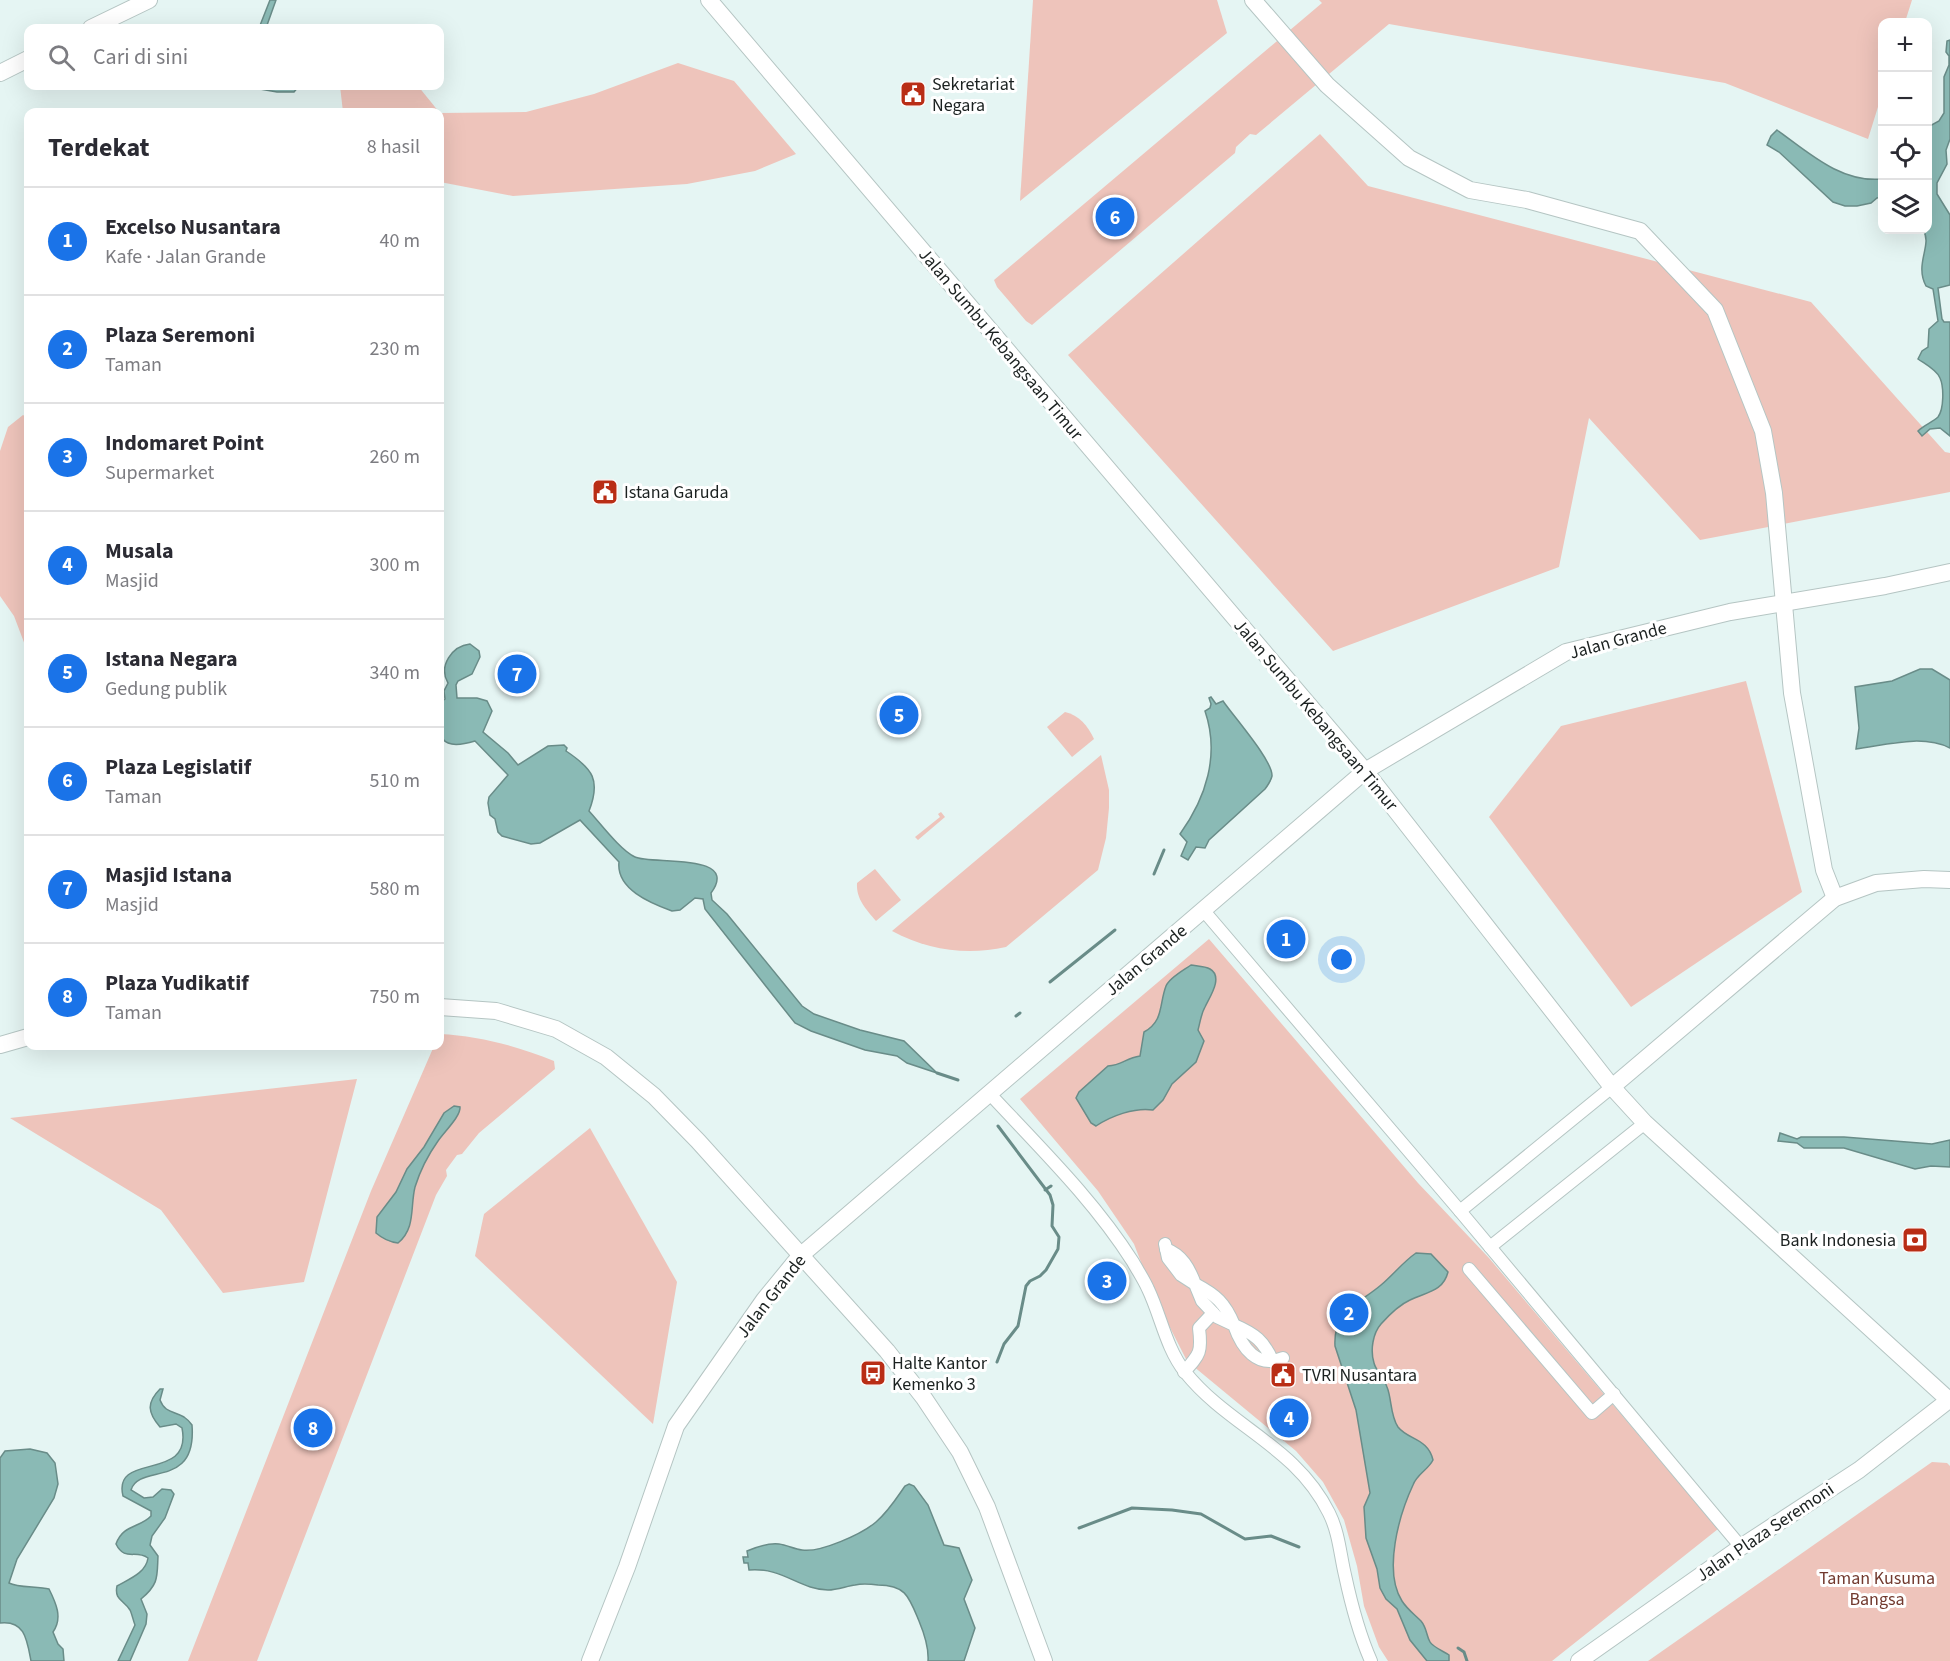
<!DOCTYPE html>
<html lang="id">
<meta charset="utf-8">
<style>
body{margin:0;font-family:"Source Sans 3",sans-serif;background:#f7f7f7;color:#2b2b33}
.controls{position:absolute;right:18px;top:18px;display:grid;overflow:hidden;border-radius:12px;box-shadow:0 6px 24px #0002}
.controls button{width:54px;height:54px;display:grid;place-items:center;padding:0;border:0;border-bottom:2px solid #e1e1e2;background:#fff;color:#2b2b33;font:30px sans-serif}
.you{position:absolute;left:1342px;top:960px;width:21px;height:21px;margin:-15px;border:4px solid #fff;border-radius:50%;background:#1a73e8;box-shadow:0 0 0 9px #1a73e833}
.badge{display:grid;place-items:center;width:39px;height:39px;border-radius:50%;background:#1a73e8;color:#fff;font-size:20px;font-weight:700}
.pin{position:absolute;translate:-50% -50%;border:3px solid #fff;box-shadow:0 2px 6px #0006}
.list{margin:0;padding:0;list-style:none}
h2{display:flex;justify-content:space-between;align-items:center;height:78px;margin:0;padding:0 24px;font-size:26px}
h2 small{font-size:20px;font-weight:400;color:#7c7c81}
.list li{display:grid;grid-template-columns:39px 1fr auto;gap:18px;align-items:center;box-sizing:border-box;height:108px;padding:0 24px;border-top:2px solid #e1e1e2}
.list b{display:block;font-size:22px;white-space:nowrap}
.list p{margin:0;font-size:20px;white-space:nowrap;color:#7c7c81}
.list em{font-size:20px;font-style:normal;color:#7c7c81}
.icon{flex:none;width:33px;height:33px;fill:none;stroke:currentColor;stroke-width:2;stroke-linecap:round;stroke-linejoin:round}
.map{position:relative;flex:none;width:1950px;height:1661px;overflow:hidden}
.search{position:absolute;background:#fff;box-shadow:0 6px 24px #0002;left:24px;top:24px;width:420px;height:66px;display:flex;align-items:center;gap:15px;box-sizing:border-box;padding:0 21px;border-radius:12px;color:#7c7c81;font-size:22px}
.panel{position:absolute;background:#fff;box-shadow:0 6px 24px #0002;left:24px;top:108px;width:420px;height:942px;border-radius:12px}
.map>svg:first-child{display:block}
.green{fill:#eec4bb}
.water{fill:#8abab5;stroke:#698c88;stroke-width:1.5}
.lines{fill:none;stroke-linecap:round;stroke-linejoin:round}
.stream{stroke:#698c88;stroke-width:3}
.street-casing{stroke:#b5c5c3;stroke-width:14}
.secondary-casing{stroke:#b5c5c3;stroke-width:18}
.street{stroke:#fff;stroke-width:12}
.secondary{stroke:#fff;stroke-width:16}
.labels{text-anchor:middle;stroke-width:6;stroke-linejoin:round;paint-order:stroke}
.poi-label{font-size:18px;fill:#1b2120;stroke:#fff;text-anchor:start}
.street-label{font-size:18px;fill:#1b2120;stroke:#fff}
.park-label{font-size:18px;fill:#71392e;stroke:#fff}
</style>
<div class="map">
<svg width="1950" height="1661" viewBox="0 0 1950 1661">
<rect width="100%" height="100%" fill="#e5f5f3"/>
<!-- green -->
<g class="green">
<path d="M1033 0H1217L1227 33 1020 201Z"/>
<path d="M1319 0H1912L1905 22H1882V94L1868 139 1725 83 1389 24 1256 135 1250 134 1236 147 1235 153 1032 325 1026 321 997 287 994 280 1322 3Z"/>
<path d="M678 63 734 81 796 154 755 171 687 184 513 196 440 182V113L526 112 594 94Z"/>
<path d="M340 86H418L439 112H343Z"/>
<path d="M1320 134 1368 186 1811 302 1945 452 1950 453V492L1700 540 1589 418 1559 567 1333 651 1068 355Z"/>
<path d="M23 415 28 418V653L14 616 0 596V451L8 427Z"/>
<path d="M1746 681 1802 892 1631 1007 1489 817 1561 726Z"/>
<path d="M1065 712C1079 715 1088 726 1094 739L1072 757 1047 727Z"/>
<path d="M1101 755 1109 790V808L1106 838 1098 870 1006 947C966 956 928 950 892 931Z"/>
<path d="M941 812 945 817 918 840 915 837 940 817 938 814Z"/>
<path d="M875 869 901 900 876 921C866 909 856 899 857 883Z"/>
<path d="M1209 939 1418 1183 1489 1258 1718 1529 1552 1661H1388L1379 1647 1364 1606 1357 1566 1344 1520 1323 1482 1296 1451 1187 1361 1154 1296 1134 1244 1098 1191 1020 1099Z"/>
<path d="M440 1034C479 1036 517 1046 554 1061L555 1069 479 1133 462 1154 457 1155 446 1170 447 1176 436 1195 257 1661H188L371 1191 434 1046H440Z"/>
<path d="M357 1079 304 1282 223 1293 161 1210 10 1118Z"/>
<path d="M590 1128 677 1282 653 1424 475 1256 484 1214Z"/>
<path d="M1932 1462 1947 1463 1950 1466V1661H1648Z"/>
</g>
<!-- water -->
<g class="water">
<path d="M270 0H276L266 28H259Z"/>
<path d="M1950 40V139L1946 150 1947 164 1937 183V194L1950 215V285L1938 288 1942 319 1944 322H1950V436L1940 428 1930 429 1922 436 1918 431C1924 425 1933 422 1938 417 1944 409 1944 387 1940 378 1937 370 1925 364 1918 359L1922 351 1928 347 1929 329 1938 321 1933 289 1926 286C1914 263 1933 245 1923 230H1928V127L1939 121 1944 113V77L1949 65V56L1946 52 1947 41Z"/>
<path d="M242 86H299L294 92H277Z"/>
<path d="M1777 130C1809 153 1841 183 1882 179V197L1877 198 1871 203 1857 206H1845L1833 202 1779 152 1767 145 1771 136Z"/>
<path d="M470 644 479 651 480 657 472 674 458 681 456 685 457 698H477L487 701 492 711 483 732 508 753 518 765 548 746 564 745 567 748 566 751C593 769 601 780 589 811 600 823 621 851 635 857 651 865 741 852 711 893L712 900 727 914 802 1006 814 1014 860 1030 904 1041 937 1073 907 1063 897 1056 865 1050 811 1031 795 1023 705 909 703 899 695 898 680 910 672 911C650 903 616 889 619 862L580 820 540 843 531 844 502 836 498 832 495 819 490 815 488 803 489 797 508 775 475 741C435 753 439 733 440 703L445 699 444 691 448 683C438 666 452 646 470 644Z"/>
<path d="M1920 669H1932L1950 680V748C1922 734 1886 745 1856 749L1859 728 1855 687 1892 681Z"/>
<path d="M1211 697 1216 704 1223 701C1234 717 1273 761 1272 776 1271 781 1268 785 1265 789L1209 840 1205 848 1196 847 1188 860 1181 856 1187 842 1180 834C1206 798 1220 755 1205 711L1210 708 1211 704 1209 698Z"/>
<path d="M1191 965C1196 966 1205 966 1210 969 1224 977 1209 998 1205 1007 1201 1014 1200 1023 1198 1030L1204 1041 1196 1062 1172 1084 1163 1100 1153 1110C1135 1107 1111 1116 1096 1126L1091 1123 1076 1098 1079 1092 1108 1066C1122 1065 1126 1058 1140 1056L1144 1032C1164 1021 1159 1004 1166 986 1169 978 1184 970 1191 965Z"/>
<path d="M454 1106 460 1107C461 1116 444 1132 438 1141 428 1155 420 1171 415 1187 410 1207 416 1228 398 1243 389 1242 383 1239 376 1233L377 1217 396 1192 407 1169 424 1147 444 1113Z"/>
<path d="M1780 1133 1797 1139 1801 1137H1844L1932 1144 1950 1140V1167L1931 1166 1915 1169 1844 1148H1804L1797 1143 1778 1141Z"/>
<path d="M1416 1253 1431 1254 1448 1272C1443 1292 1426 1292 1410 1300 1399 1305 1389 1315 1381 1324 1373 1333 1370 1350 1374 1363 1376 1371 1384 1378 1387 1387 1392 1399 1390 1415 1398 1427 1408 1440 1428 1438 1433 1460 1428 1470 1417 1474 1413 1485 1399 1515 1383 1571 1402 1601 1407 1609 1414 1614 1421 1621 1427 1628 1426 1635 1430 1642 1433 1647 1443 1651 1449 1655V1661H1427L1410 1640 1397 1609 1386 1599 1380 1588 1377 1569 1366 1538 1364 1507 1370 1493 1356 1410 1335 1346C1333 1310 1359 1304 1381 1285 1393 1275 1403 1262 1416 1253Z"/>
<path d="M160 1389H163L160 1400C165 1413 174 1411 184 1417 187 1419 190 1422 192 1425 197 1490 139 1463 131 1490L144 1498 153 1497 162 1489 171 1490 174 1494 165 1518 152 1536 150 1545 158 1556C157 1577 159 1584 141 1599L147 1614 146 1624 130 1661H118L135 1625C133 1620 132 1614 130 1610 124 1600 114 1600 117 1586 129 1579 146 1573 148 1558 135 1549 125 1562 116 1544 123 1524 140 1528 151 1516V1511L123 1496C112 1451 193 1483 182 1428L176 1424 160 1427C148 1413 146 1403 160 1389Z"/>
<path d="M30 1449 47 1453 55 1463 58 1484 54 1498 17 1559 9 1583C18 1588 38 1586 49 1589 56 1603 63 1618 53 1632L58 1644 63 1649 64 1661H31C27 1640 25 1620 0 1623V1458L5 1451Z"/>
<path d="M909 1484 914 1486 928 1505 944 1545 959 1548 972 1580 964 1599 975 1628 964 1661H928C929 1648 924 1633 919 1621 909 1597 906 1585 878 1585 871 1584 863 1583 855 1585 847 1586 837 1590 828 1590 800 1590 783 1567 749 1570L748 1563H744L743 1557H748L747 1551C756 1547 769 1543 779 1544 787 1545 794 1549 802 1550 820 1553 862 1534 876 1522 888 1512 896 1499 905 1486Z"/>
</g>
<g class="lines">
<!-- stream -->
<g class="stream">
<path d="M1154 874 1164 850"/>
<path d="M1050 982 1115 930"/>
<path d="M1016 1016 1020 1013"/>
<path d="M937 1073 958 1080"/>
<path d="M1045 1190 1051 1186"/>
<path d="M997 1362 1004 1344 1018 1326 1026 1286 1030 1281 1040 1276 1046 1270 1058 1249 1059 1237 1052 1226 1053 1205 1050 1195 998 1126"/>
<path d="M1079 1528 1132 1508 1172 1510 1201 1514 1245 1539 1271 1536 1299 1547"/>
<path d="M1458 1648 1464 1652 1467 1661"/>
</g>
<!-- street casing -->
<g class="street-casing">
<g id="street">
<path d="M1204 911 1460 1211 1741 1547"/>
<path d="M989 1093C1039 1147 1093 1199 1133 1262 1138 1271 1144 1280 1148 1289 1161 1316 1166 1348 1185 1372 1229 1427 1296 1446 1329 1513 1339 1533 1340 1554 1345 1575 1351 1603 1359 1634 1371 1661"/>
<path d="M1460 1211 1612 1087"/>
<path d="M1165 1244 1168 1258 1181 1275 1195 1284 1202 1301 1217 1317 1234 1325C1242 1348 1257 1369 1283 1358"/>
<path d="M1490 1247 1645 1123"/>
<path d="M1166 1249C1182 1255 1189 1268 1195 1284 1216 1295 1225 1303 1234 1325 1255 1334 1264 1341 1273 1362"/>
<path d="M1469 1269 1592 1413 1614 1394"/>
<path d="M1184 1372C1200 1354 1202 1352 1199 1328L1213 1313"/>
</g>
</g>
<!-- secondary casing -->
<g class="secondary-casing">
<g id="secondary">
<path d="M709 0 1365 771 1612 1087 1645 1123 1950 1401"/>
<path d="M1253 0 1327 85 1409 158 1470 190 1527 200 1640 231 1715 310 1763 431 1774 493 1792 693 1824 870 1835 898"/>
<path d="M91 28 149 0"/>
<path d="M0 73 28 59"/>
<path d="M440 1007 496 1011 556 1029 606 1057 654 1096 698 1141 887 1351 924 1398 960 1452 987 1507 1044 1661"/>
<path d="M0 1045 28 1037"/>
<path d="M1612 1087 1835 898 1876 883 1924 879 1950 880"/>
<path d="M590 1661 627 1567 676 1426 764 1300 800 1256 1365 771 1566 652 1730 612 1885 586 1950 572"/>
<path d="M1579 1661 1741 1547 1859 1470 1949 1400"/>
</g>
</g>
<!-- street -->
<use href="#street" class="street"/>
<!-- secondary -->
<use href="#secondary" class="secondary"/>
</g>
<!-- icons -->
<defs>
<g id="civic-square" transform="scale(1.35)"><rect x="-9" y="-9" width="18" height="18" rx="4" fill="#b92d15" stroke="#fff"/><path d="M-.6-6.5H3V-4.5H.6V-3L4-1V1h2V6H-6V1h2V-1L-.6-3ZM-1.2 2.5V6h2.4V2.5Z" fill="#fff"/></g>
<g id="bank-square" transform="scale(1.35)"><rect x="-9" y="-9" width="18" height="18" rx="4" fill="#b92d15" stroke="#fff"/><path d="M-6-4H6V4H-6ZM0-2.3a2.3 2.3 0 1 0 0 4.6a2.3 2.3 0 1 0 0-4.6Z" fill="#fff"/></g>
<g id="bus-square" transform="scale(1.35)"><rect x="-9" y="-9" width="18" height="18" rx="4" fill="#b92d15" stroke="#fff"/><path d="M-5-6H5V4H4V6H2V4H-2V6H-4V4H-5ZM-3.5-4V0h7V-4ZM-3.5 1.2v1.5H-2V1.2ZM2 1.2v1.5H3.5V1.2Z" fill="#fff"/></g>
</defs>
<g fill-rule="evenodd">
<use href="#civic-square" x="913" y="94"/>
<use href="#civic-square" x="605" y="492"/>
<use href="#bank-square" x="1915" y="1240"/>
<use href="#bus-square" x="873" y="1373"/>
<use href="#civic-square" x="1283" y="1375"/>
</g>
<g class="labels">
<!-- poi labels -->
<g class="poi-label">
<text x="932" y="90">Sekretariat<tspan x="932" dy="21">Negara</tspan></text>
<text x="624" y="498">Istana Garuda</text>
<text x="1896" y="1246" text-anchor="end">Bank Indonesia</text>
<text x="892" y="1369">Halte Kantor<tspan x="892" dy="21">Kemenko 3</tspan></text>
<text x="1302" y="1381">TVRI Nusantara</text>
</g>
<!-- street labels -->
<g class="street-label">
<text transform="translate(1001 344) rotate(50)" y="6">Jalan Sumbu Kebangsaan Timur</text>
<text transform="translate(1618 640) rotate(-15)" y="6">Jalan Grande</text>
<text transform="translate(1316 715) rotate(50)" y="6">Jalan Sumbu Kebangsaan Timur</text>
<text transform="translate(1146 960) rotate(-40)" y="6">Jalan Grande</text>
<text transform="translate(771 1296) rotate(-52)" y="6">Jalan Grande</text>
<text transform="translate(1765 1532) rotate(-34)" y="6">Jalan Plaza Seremoni</text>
</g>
<!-- park labels -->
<g class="park-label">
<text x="1877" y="1584">Taman Kusuma<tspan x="1877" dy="21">Bangsa</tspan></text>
</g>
</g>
</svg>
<div class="controls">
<button>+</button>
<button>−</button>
<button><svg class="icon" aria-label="locate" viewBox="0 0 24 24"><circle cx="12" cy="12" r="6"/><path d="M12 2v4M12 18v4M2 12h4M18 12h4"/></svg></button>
<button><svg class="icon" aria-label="layers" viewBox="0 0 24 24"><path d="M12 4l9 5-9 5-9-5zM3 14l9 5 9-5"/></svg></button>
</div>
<div class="you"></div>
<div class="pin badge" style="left:1286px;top:939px">1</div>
<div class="pin badge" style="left:1349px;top:1313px">2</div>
<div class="pin badge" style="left:1107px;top:1281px">3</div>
<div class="pin badge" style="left:1289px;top:1418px">4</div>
<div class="pin badge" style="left:899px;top:715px">5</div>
<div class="pin badge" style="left:1115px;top:217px">6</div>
<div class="pin badge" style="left:517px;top:674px">7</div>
<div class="pin badge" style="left:313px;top:1428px">8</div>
<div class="search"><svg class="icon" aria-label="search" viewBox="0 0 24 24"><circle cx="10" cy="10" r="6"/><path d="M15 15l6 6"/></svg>Cari di sini</div>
<section class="panel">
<h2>Terdekat<small>8 hasil</small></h2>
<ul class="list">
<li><span class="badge">1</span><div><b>Excelso Nusantara</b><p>Kafe · Jalan Grande</p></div><em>40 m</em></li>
<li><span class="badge">2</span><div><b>Plaza Seremoni</b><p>Taman</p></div><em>230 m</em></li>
<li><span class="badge">3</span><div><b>Indomaret Point</b><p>Supermarket</p></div><em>260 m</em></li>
<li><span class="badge">4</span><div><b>Musala</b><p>Masjid</p></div><em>300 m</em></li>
<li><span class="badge">5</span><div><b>Istana Negara</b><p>Gedung publik</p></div><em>340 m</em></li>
<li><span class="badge">6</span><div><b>Plaza Legislatif</b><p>Taman</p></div><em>510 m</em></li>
<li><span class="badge">7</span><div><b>Masjid Istana</b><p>Masjid</p></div><em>580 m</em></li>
<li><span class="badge">8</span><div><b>Plaza Yudikatif</b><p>Taman</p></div><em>750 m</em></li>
</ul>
</section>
</div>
